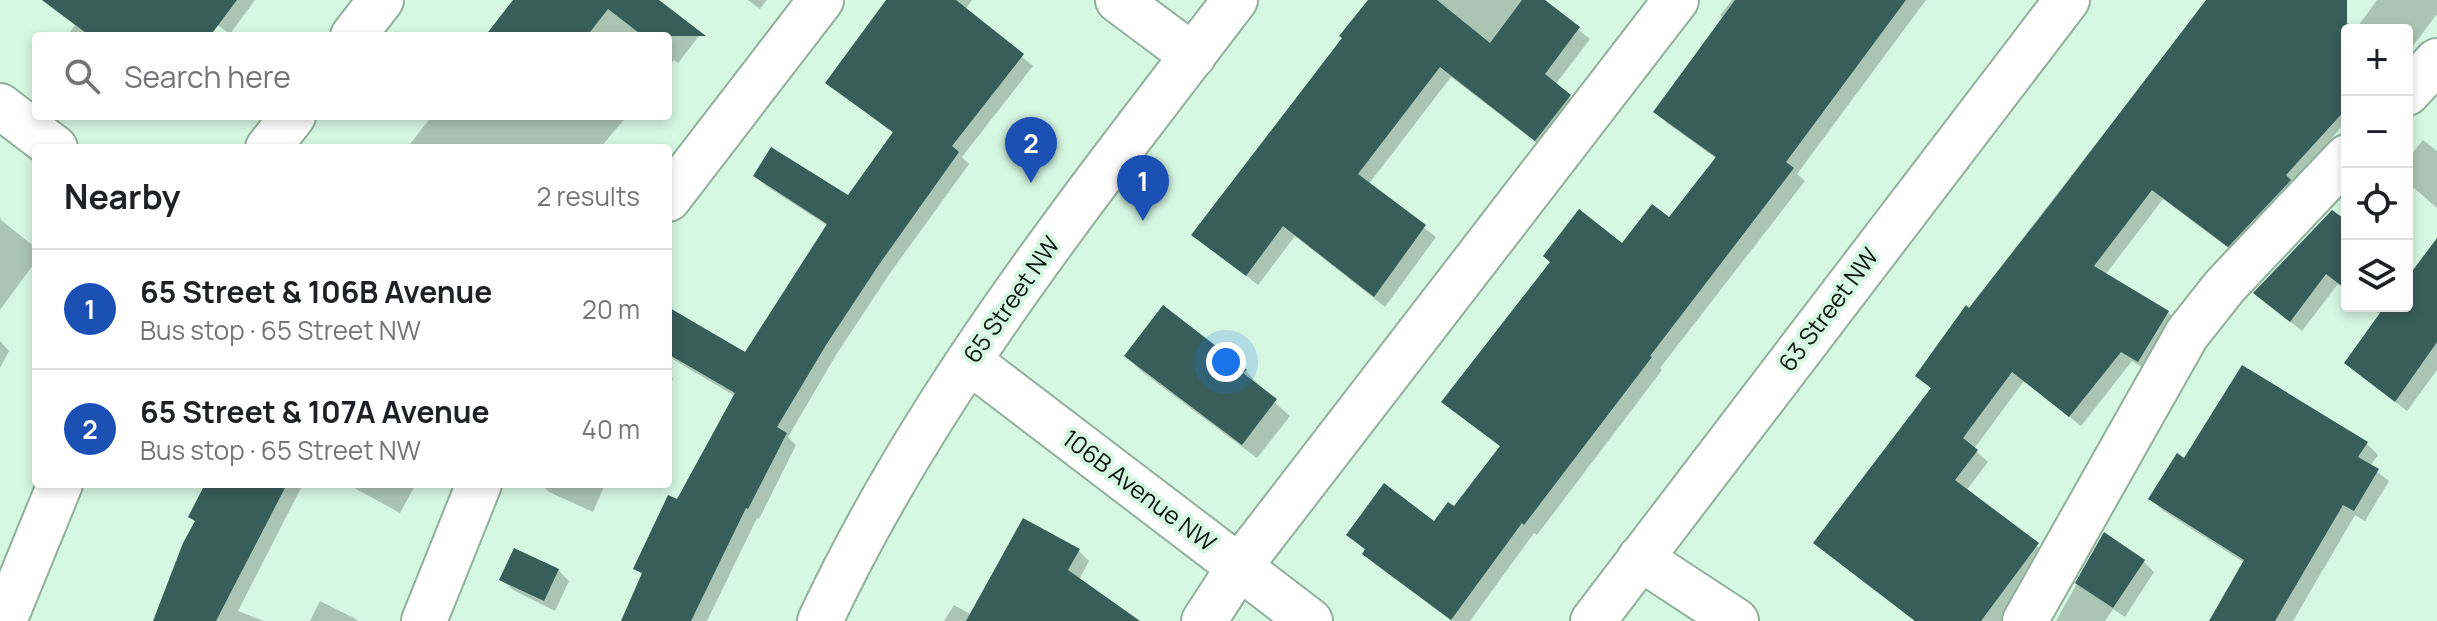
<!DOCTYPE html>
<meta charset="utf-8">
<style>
body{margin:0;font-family:Manrope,sans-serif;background:#f6f6f6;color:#202124}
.controls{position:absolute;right:24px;top:24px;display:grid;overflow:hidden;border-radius:8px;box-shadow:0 4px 12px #0003}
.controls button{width:72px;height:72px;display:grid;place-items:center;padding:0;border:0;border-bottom:2px solid #e0e0e0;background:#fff;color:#202124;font:40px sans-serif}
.you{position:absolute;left:1226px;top:362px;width:28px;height:28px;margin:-20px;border:6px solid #fff;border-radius:50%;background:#1a73e8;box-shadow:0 0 0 12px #1a73e833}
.badge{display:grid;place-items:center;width:52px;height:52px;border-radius:50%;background:#965dd5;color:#fff;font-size:26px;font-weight:700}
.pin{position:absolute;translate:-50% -66px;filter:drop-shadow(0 2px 4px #0008)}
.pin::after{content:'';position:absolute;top:42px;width:28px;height:24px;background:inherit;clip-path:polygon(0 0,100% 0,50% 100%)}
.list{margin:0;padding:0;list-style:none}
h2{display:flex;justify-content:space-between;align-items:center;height:104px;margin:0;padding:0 32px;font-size:34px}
h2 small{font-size:26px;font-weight:400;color:#757577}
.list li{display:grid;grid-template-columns:52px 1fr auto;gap:24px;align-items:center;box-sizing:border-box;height:120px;padding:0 32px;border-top:2px solid #e0e0e0}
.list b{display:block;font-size:30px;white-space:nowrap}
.list p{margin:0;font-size:26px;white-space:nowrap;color:#757577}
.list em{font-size:26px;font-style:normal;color:#757577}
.icon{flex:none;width:44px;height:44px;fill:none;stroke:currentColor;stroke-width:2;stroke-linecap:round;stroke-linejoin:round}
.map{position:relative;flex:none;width:2437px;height:621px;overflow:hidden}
.search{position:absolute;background:#fff;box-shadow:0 4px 12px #0003;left:32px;top:32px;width:640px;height:88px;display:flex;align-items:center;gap:20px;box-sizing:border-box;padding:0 28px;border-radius:8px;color:#757577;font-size:30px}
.panel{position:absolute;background:#fff;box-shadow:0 4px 12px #0003;left:32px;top:144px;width:640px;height:344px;border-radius:8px}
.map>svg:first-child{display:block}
.shadow{fill:#0003}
.building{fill:#385e5a}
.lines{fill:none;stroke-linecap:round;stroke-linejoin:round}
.minor-casing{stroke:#90b09c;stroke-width:48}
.minor{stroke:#fff;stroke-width:44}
.labels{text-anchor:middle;stroke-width:8;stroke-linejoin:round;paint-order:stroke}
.street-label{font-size:24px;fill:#09150e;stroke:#d6f7e2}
</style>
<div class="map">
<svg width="2437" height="621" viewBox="0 0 2437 621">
<rect width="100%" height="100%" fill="#d6f7e2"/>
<!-- shadow -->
<g class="shadow">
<path d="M42 0H255L230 34 211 20 199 36H67L75 25Z"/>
<path d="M515 0H656L699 36 678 63 674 60 668 68V36H488Z"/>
<path d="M748 0H767L760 9Z"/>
<path d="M888 0H972L965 10 1033 66 962 157 969 164 888 276 836 355 788 437 796 445 759 519 757 518 707 621H623L643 575 636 568 678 501 735 396 669 357 668 330 746 354 828 226 766 186 756 176 848 197 894 134 828 83Z"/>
<path d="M1371 0H1541L1590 39 1555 85 1581 107 1547 151 1451 77 1368 185 1436 237 1385 307 1295 236 1258 285 1194 235Z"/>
<path d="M1732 0H1926L1797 174 1805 181 1660 368 1662 370 1537 535 1534 533 1470 621H1452L1376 565 1364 554 1366 551 1349 535 1435 523 1454 509 1501 447 1444 401 1622 246 1669 220 1717 159 1667 123 1656 112 1724 18 1720 15Z"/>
<path d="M2207 0H2318L2356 29 2377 0H2437V14L2409 51 2407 30H2347V119L2239 256 2163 199 2105 275 2168 312 2179 323 2149 372 2132 361 2081 426 2024 381 1974 449 1988 462 1966 491 2049 556 2013 621H1915L1816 543 1932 389 1917 375Z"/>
<path d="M432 116H627L600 148H407Z"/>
<path d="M2423 140 2437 151V208L2407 182V159Z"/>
<path d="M0 217 1 220 36 248V261L0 310Z"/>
<path d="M2347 224V290L2338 284 2302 331 2255 293Z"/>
<path d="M2407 269 2437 291V370L2407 411 2347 363 2380 314 2368 306H2407Z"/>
<path d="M1163 308 1246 371 1260 386 1258 388 1290 416 1257 458 1141 371 1126 356Z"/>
<path d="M0 341 9 351 0 368Z"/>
<path d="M668 374 673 379 668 388Z"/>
<path d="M2367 444 2378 455 2370 466 2389 481 2365 521 2355 515 2293 621H2212L2245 563 2162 510 2151 499 2185 461Z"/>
<path d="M207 484H303L238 611 264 621H155L196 522Z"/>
<path d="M347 484H416L400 513Z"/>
<path d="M541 484H605L593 512 549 492Z"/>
<path d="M2104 535 2143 561 2154 572 2125 617 2113 609 2105 621H2056Z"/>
<path d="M1078 550 1089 561 1079 580 1137 621H944L954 605 972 615Z"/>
<path d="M558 570 569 581 555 611 513 590 501 579Z"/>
<path d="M320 601 354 618 358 621H310Z"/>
</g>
<!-- building -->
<g class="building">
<path d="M42 0H237L210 36H90Z"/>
<path d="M513 0H659L706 36H643L608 9 587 36H485Z"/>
<path d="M886 0H956L1024 54 952 146 959 152 878 266 826 345 777 427 787 433 748 509 746 508 691 621H621L642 573 633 569 668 495 677 499 735 393 668 354V307L745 352 827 224 753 176 771 147 848 195 893 132 825 83Z"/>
<path d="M1368 0H1437L1490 43 1522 0H1545L1580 27 1545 74 1571 95 1535 141 1440 67 1358 174 1426 225 1374 297 1283 226 1246 276 1191 235 1342 38 1339 36Z"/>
<path d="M1735 0H1906L1786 162 1794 168 1650 356 1652 357 1524 525 1522 523 1451 620 1362 554 1365 549 1346 535 1384 483 1434 521 1448 502 1454 506 1500 446 1441 402 1550 262 1543 256 1579 209 1622 243 1652 204 1669 217 1716 157 1653 112Z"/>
<path d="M2206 0H2347V108L2286 175 2291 180 2228 247 2152 190 2094 266 2169 311 2138 362 2121 352 2069 417 2012 372 1963 438 1978 450 1955 480 2039 543 1981 621H1915L1813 543 1931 388 1915 376 1966 305 1969 308 2055 198Z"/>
<path d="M2332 210 2347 221V290L2326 274 2290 322 2253 293Z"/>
<path d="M2437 238V342L2395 402 2344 363 2385 306H2407V278Z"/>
<path d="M1163 305 1247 370 1243 373 1277 399 1242 445 1124 356Z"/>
<path d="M2242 365 2368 442 2358 457 2379 469 2354 511 2343 505 2275 621H2209L2244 560 2148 499 2177 453 2184 458Z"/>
<path d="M205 484H287L216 621H153L183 543 195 521 188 517Z"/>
<path d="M1023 518 1080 549 1068 570 1140 621H966Z"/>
<path d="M2104 532 2145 560 2113 608 2075 583Z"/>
<path d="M514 548 559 569 544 601 499 580Z"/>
</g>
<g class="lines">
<!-- minor casing -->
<g class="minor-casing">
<g id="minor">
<path d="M1118 0 1193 56"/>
<path d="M353 36 381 0"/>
<path d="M2407 93 2437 61"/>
<path d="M0 106 55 148"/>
<path d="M268 148 293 116"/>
<path d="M668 199 821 0"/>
<path d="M969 361 1310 621"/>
<path d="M1640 558 1736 621"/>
<path d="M4 621 60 484"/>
<path d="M424 621 479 484"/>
<path d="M820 621C926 394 1084 198 1235 0"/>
<path d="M1204 621 1239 567 1676 0"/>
<path d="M1593 621 2067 0"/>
<path d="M2025 621 2187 334 2225 286 2347 157"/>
</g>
</g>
<!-- minor -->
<use href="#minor" class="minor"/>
</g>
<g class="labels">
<!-- street labels -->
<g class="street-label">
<text transform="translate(1012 300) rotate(-55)" y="8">65 Street NW</text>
<text transform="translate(1829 310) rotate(-53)" y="8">63 Street NW</text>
<text transform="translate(1139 491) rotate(37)" y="8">106B Avenue NW</text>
</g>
</g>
</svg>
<div class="controls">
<button>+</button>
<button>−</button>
<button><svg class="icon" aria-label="locate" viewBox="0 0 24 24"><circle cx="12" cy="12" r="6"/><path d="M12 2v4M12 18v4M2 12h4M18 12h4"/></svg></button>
<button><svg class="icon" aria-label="layers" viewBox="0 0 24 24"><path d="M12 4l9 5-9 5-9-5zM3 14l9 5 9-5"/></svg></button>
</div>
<div class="you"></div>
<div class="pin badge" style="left:1143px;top:221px;background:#1a4fb4">1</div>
<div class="pin badge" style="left:1031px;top:183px;background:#1a4fb4">2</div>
<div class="search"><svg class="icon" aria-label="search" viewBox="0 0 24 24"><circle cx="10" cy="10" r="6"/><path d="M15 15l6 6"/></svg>Search here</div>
<section class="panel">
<h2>Nearby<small>2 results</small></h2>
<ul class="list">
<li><span class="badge" style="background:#1a4fb4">1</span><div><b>65 Street &amp; 106B Avenue</b><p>Bus stop · 65 Street NW</p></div><em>20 m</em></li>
<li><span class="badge" style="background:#1a4fb4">2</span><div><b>65 Street &amp; 107A Avenue</b><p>Bus stop · 65 Street NW</p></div><em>40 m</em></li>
</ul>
</section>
</div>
